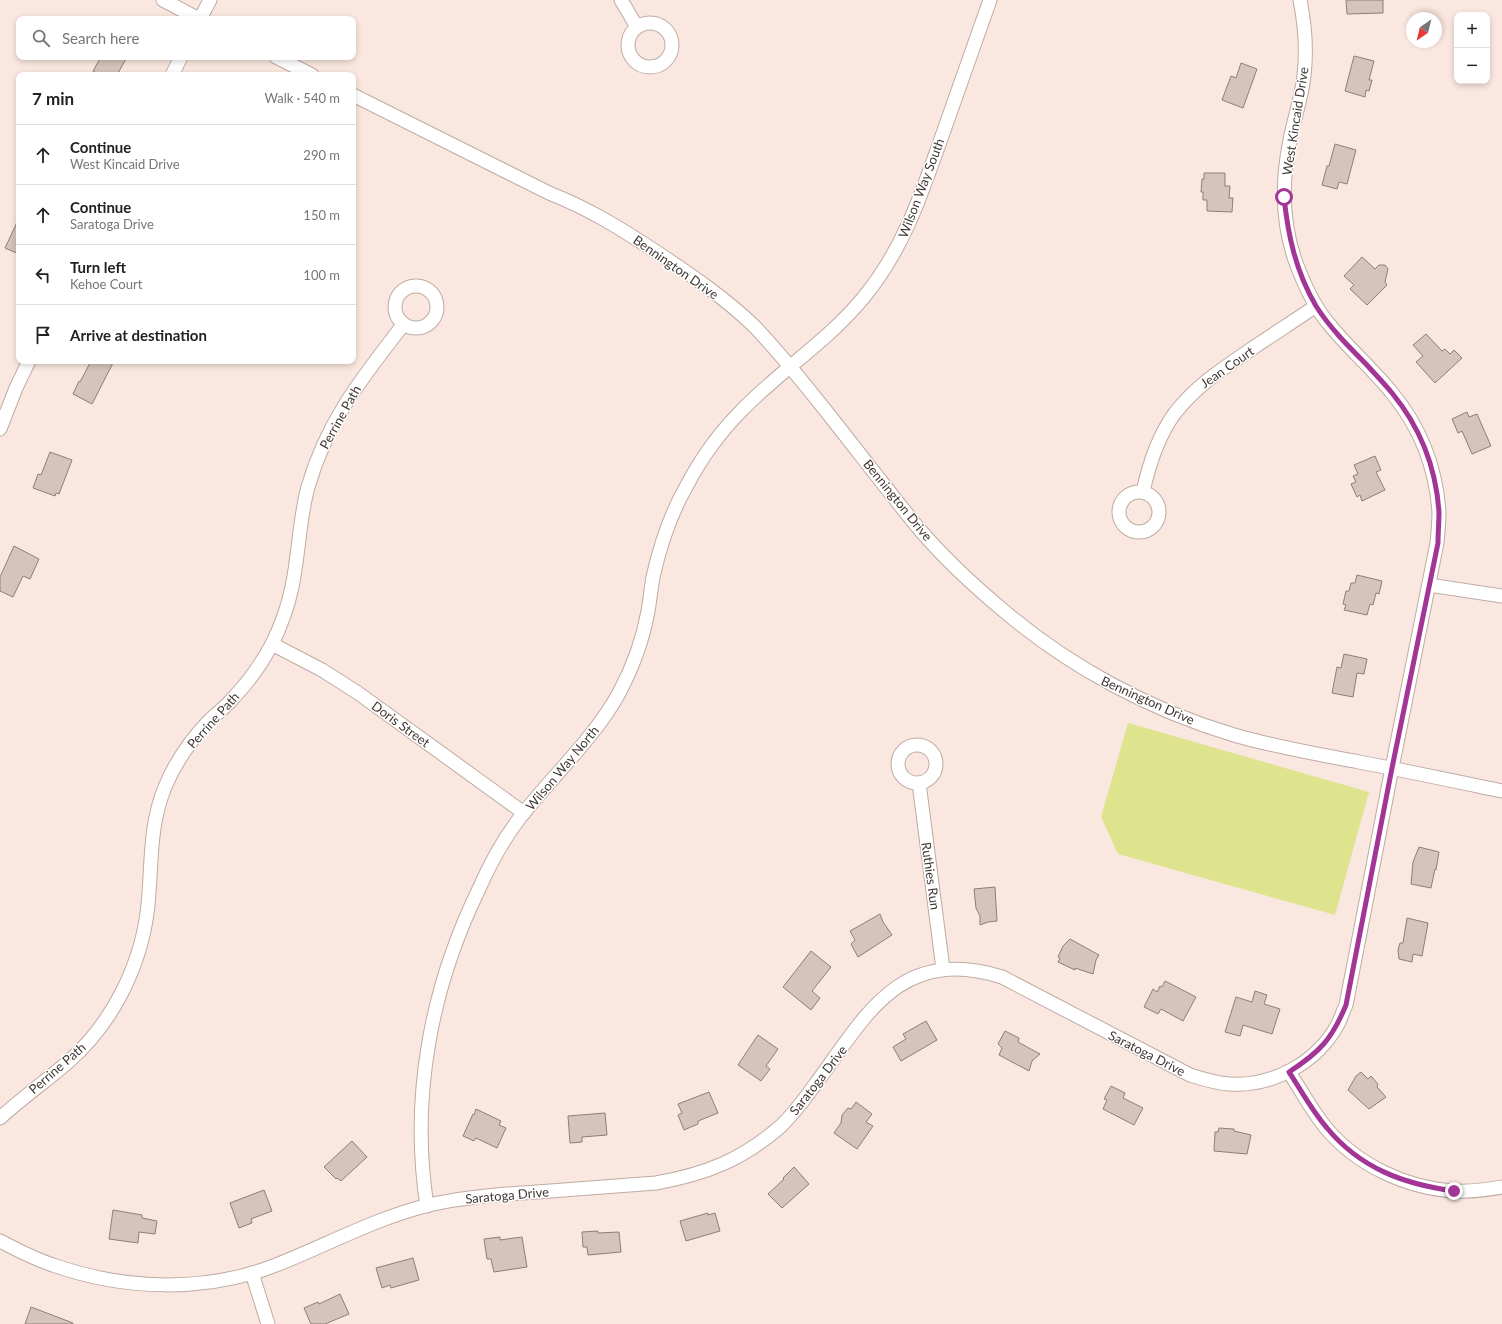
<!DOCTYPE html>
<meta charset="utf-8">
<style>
body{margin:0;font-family:Lato,sans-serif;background:#f2f2f2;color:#222}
.controls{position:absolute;right:12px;top:12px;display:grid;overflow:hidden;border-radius:8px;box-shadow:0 2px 6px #0003}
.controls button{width:36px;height:36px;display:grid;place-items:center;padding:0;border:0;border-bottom:1px solid #e0e0e0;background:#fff;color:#222;font:20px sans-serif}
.compass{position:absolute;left:1406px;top:12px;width:36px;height:36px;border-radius:50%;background:#fff;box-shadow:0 2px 6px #0003;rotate:215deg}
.stop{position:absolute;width:12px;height:12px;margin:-9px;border:3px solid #a23595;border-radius:50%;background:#fff}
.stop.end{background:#a23595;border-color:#fff;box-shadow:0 1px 4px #0008}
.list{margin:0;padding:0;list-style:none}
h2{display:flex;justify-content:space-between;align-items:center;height:52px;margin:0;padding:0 16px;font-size:17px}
h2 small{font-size:13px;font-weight:400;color:#767676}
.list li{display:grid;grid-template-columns:26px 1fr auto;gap:12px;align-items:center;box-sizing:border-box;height:60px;padding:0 16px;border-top:1px solid #e0e0e0}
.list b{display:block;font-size:15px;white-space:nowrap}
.list p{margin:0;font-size:13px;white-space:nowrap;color:#767676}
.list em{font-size:13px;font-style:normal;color:#767676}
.icon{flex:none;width:22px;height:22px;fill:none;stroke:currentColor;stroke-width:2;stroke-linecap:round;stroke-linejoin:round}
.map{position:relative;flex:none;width:1502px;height:1324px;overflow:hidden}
.search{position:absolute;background:#fff;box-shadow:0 2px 6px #0003;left:16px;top:16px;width:340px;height:44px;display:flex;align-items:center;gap:10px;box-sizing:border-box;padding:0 14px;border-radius:8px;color:#767676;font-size:15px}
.panel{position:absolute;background:#fff;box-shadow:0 2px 6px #0003;left:16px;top:72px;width:340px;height:292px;border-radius:8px}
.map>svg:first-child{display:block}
.green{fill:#dee38e}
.building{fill:#d6c3bb;stroke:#8f7e77}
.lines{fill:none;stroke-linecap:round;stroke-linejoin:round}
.street-casing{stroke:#beaca4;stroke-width:15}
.street{stroke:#fff;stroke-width:13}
.route{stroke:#a23595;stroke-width:5}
.labels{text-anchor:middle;stroke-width:3;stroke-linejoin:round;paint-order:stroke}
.street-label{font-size:13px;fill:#3f3835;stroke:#fff}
</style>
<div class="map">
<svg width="1502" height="1324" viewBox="0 0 1502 1324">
<rect width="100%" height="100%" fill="#fae7df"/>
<!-- green -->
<path class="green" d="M1128 723 1369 792 1335 915 1118 854 1101 817Z"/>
<!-- building -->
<g class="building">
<path d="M1346 0H1383V13L1347 14Z"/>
<path d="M1354 56 1374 61 1369 80H1372L1369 91 1366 90 1365 97 1345 91Z"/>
<path d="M101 57H127L117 75H100L93 71Z"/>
<path d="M1241 63 1257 69 1243 108 1222 100 1231 76 1236 78Z"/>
<path d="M1335 144 1356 150 1347 184 1339 182 1337 189 1322 185 1327 166H1329Z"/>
<path d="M1204 173H1225V186H1230L1229 198H1233L1232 212 1207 211V200H1203V192H1201L1202 179H1204Z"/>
<path d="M19 218V254L5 248Z"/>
<path d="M1362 257 1375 269 1379 265H1385L1388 269 1385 282 1387 285 1367 305 1350 289 1354 285 1344 276Z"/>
<path d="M1426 334 1442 351 1445 349 1450 354 1454 350 1462 358 1435 383 1416 362 1423 356 1413 345Z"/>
<path d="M91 361H114L92 404 73 394 79 381 80 382Z"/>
<path d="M1467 412 1469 417 1477 414 1491 446 1472 454 1462 431 1458 433 1452 419Z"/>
<path d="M50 452 72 460 59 494 56 493 55 496 33 488 38 474 41 475Z"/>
<path d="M1375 456 1381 470 1376 472 1385 490 1362 501 1360 495 1357 497 1351 484 1356 482 1353 476 1358 474 1354 465Z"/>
<path d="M14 546 39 559 30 579 23 576 13 597 0 591V577Z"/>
<path d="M1357 575 1382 581 1379 594 1376 593 1373 605 1370 604 1367 615 1344 610 1346 605 1343 604 1346 591H1349L1351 583H1355Z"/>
<path d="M1344 654 1367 659 1364 674 1357 673 1353 697 1332 693 1337 667 1341 668Z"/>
<path d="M1419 847 1439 852 1436 870 1435 869 1431 888 1411 884 1413 862Z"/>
<path d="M995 887 997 921 988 922 980 925V916L976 908 974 889Z"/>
<path d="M880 914 883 922 892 935 858 957 851 944 855 940 850 931Z"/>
<path d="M1407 918 1428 923 1422 956 1413 954 1412 962 1399 959 1398 950 1400 943H1403Z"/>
<path d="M1070 939 1099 955 1096 960 1093 974 1075 968V970L1058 962 1060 958 1058 957 1063 946Z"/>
<path d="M811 951 831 967 812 991 820 998 811 1010 783 987Z"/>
<path d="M1165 981 1196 997 1183 1021 1161 1009 1158 1014 1144 1007 1153 989 1157 992 1160 986 1162 987Z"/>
<path d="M1255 991 1267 995 1264 1004 1280 1009 1272 1034 1243 1025 1240 1036 1225 1032 1236 997 1252 1002Z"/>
<path d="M926 1021 937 1040 901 1061 893 1047 906 1039 903 1034Z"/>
<path d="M1005 1031 1019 1038 1018 1042 1040 1054 1032 1061 1029 1071 999 1055 1002 1048 998 1044Z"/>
<path d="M758 1035 778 1049 766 1066 770 1069 761 1081 738 1065Z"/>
<path d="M1361 1072 1368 1079 1371 1076 1378 1084 1377 1087 1386 1097 1369 1109 1348 1090 1356 1076Z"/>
<path d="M1111 1086 1125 1093 1123 1098 1143 1108 1134 1125 1103 1109 1107 1100 1104 1099Z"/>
<path d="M709 1092 718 1113 698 1121V1124L684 1130 678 1115 682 1113 678 1104Z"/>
<path d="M856 1102 872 1114 866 1122 873 1126 857 1149 834 1133 841 1123 842 1115 848 1108 851 1109Z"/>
<path d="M476 1109 501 1121 499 1125 506 1128 497 1148 476 1138 474 1141 463 1136 473 1114 474 1115Z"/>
<path d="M605 1113 607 1135 582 1137V1142L570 1143 568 1116Z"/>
<path d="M1219 1128 1234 1129V1131L1251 1135 1247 1154 1214 1151 1215 1132H1218Z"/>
<path d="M352 1141 367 1157 341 1181 337 1178 336 1179 324 1167Z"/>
<path d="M794 1167 809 1184 782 1208 768 1194 784 1179 783 1178Z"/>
<path d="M264 1190 272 1211 251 1219 252 1223 239 1228 230 1203Z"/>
<path d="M113 1210 142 1215V1218L157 1221 155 1234 139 1232 138 1243 109 1239Z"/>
<path d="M708 1213V1215L715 1213 720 1231 686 1241 680 1221Z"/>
<path d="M598 1231V1233L619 1232 621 1252 588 1255 587 1247H583L582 1232Z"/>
<path d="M500 1237V1240L522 1237 527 1267 494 1272 491 1259H487L484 1239Z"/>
<path d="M413 1258 419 1280 391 1288 390 1285 382 1288 376 1268Z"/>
<path d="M340 1294 349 1314 325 1324H311L304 1308 318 1302 319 1304Z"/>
<path d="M31 1307 73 1323V1324H25Z"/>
</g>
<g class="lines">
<!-- street casing -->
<g class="street-casing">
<g id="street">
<path d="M163 0 199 19"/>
<path d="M621 0 637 27"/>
<path d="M200 19 210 0"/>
<circle cx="650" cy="45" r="22"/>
<path d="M276 57 312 75"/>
<path d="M172 75 181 57"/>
<path d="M353 95 549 193C592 210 623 230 661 255 694 277 726 299 754 326 780 353 803 382 826 411 857 450 888 491 920 530 945 559 974 586 1004 611 1070 667 1150 710 1234 735 1275 747 1317 754 1359 762 1407 771 1454 781 1502 791"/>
<circle cx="416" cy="307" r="21"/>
<path d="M0 429 16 388 29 361"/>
<circle cx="1139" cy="512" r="20"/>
<path d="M1143 492C1149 464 1158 436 1175 413 1196 386 1222 369 1250 350 1272 335 1294 321 1316 306"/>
<path d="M1429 585 1502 596"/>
<path d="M272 644 322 670 358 693 524 813"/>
<circle cx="917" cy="764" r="19"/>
<path d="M919 783 943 969"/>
<path d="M1289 1072C1301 1090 1312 1111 1326 1128 1357 1165 1406 1188 1454 1191 1470 1192 1486 1190 1502 1187"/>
<path d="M0 1118C22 1098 46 1081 68 1062 113 1023 142 964 148 905 152 864 149 826 165 787 175 763 190 741 208 722 217 713 227 706 235 696 249 681 262 663 272 644 281 626 288 606 292 587 299 554 299 520 308 487 327 421 362 378 403 325"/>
<path d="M427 1206C410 1098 431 988 478 891 489 866 502 841 519 819 551 777 592 741 618 695 632 669 643 640 648 611 650 600 651 588 653 577 660 546 670 515 686 487 701 458 720 432 743 409 781 370 829 340 864 297 904 248 921 195 942 136 958 91 974 45 990 0"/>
<path d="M0 1241C17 1250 34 1259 53 1265 124 1290 205 1293 276 1265 327 1245 376 1218 429 1205 464 1197 500 1194 537 1192 576 1189 616 1186 656 1183 706 1174 742 1160 781 1126 793 1114 804 1100 814 1086 866 1016 899 945 1002 977L1190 1075C1203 1079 1215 1083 1229 1084 1272 1087 1317 1063 1338 1024 1341 1018 1343 1011 1346 1005L1392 768 1437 543C1438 533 1439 522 1439 512 1436 468 1420 427 1392 393 1373 369 1348 348 1329 324 1313 306 1303 282 1295 260 1282 222 1282 179 1290 140 1294 118 1302 98 1304 75 1307 50 1305 25 1300 0"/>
<path d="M252 1273 268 1324"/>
</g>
</g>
<!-- street -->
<use href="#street" class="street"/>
</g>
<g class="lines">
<!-- route -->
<path class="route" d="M1284 197C1288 236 1296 272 1316 306 1330 328 1348 346 1366 364 1374 373 1384 383 1392 393 1420 427 1436 468 1439 512 1439 522 1438 533 1438 543L1392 768 1346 1005C1332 1039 1320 1052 1289 1072 1301 1090 1312 1111 1327 1128 1360 1168 1403 1184 1454 1191"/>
</g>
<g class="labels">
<!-- street labels -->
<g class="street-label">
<text transform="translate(1295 121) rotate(-81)" y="5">West Kincaid Drive</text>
<text transform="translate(921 188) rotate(-69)" y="5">Wilson Way South</text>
<text transform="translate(676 267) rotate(35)" y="5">Bennington Drive</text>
<text transform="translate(1227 367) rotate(-35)" y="5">Jean Court</text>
<text transform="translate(340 417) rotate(-61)" y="5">Perrine Path</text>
<text transform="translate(898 500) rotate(51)" y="5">Bennington Drive</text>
<text transform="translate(1148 700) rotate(24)" y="5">Bennington Drive</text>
<text transform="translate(213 720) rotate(-48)" y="5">Perrine Path</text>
<text transform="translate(401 724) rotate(36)" y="5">Doris Street</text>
<text transform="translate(562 768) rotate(-50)" y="5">Wilson Way North</text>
<text transform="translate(931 876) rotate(82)" y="5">Ruthies Run</text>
<text transform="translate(1147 1053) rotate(27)" y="5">Saratoga Drive</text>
<text transform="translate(57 1068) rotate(-41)" y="5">Perrine Path</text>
<text transform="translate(818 1080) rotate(-52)" y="5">Saratoga Drive</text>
<text transform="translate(507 1195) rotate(-5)" y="5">Saratoga Drive</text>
</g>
</g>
</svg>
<div class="controls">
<button>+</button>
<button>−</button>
</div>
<svg class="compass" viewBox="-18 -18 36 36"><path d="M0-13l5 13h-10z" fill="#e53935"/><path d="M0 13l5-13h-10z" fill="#767676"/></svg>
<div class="stop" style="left:1284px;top:197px"></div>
<div class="stop end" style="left:1454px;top:1191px"></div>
<div class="search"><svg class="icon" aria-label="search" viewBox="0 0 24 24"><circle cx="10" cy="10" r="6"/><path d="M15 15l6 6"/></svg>Search here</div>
<section class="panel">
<h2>7 min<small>Walk · 540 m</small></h2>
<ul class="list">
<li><svg class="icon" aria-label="ahead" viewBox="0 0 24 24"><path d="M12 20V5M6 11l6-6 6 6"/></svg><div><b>Continue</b><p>West Kincaid Drive</p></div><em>290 m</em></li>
<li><svg class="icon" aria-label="ahead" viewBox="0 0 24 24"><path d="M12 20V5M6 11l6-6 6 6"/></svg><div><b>Continue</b><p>Saratoga Drive</p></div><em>150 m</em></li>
<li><svg class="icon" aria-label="left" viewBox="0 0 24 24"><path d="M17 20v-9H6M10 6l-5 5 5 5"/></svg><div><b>Turn left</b><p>Kehoe Court</p></div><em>100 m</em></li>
<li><svg class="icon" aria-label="arrive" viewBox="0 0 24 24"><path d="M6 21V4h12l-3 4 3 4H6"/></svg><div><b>Arrive at destination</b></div></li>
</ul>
</section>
</div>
